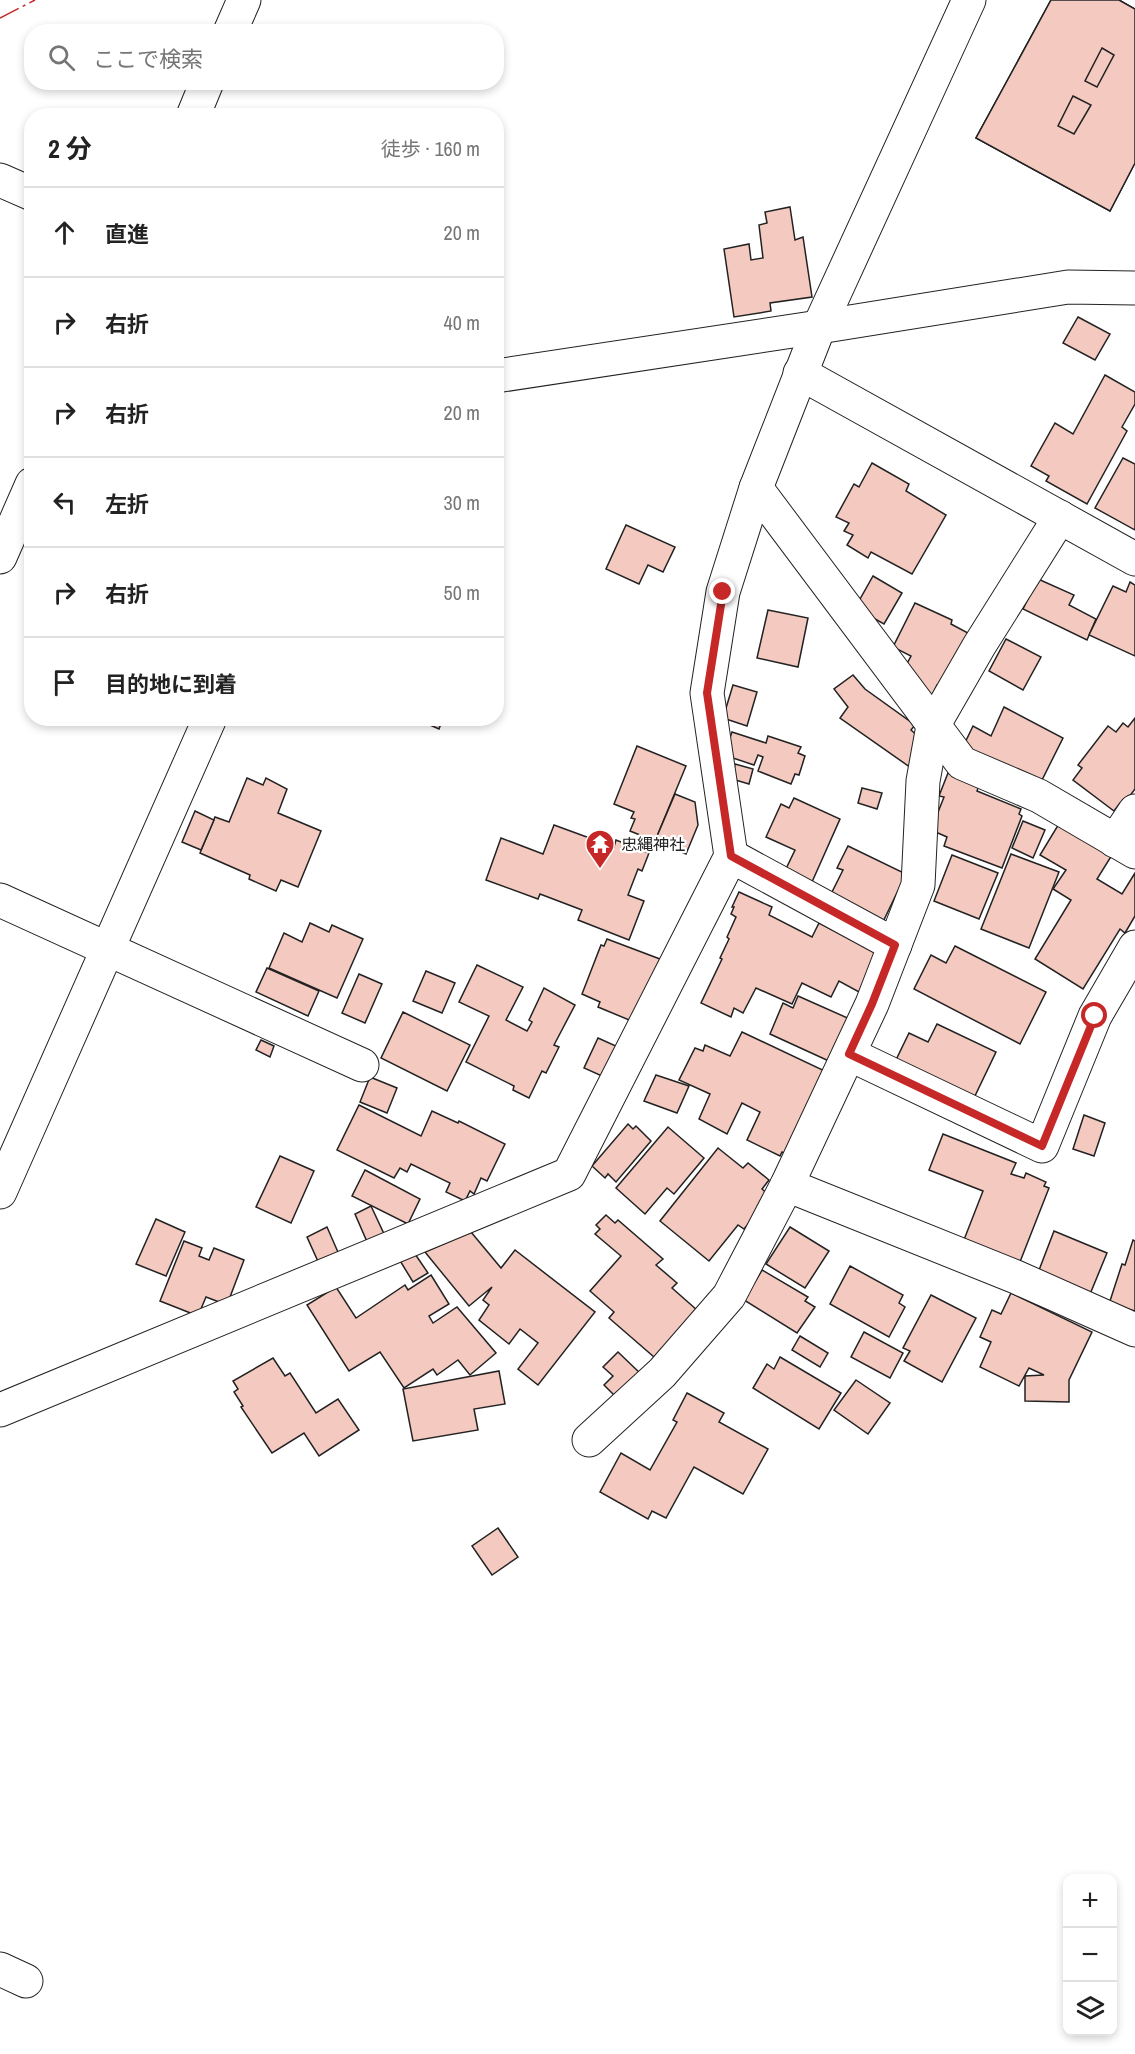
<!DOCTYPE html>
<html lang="ja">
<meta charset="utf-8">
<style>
body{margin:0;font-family:"Archivo Narrow","Noto Sans JP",sans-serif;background:#f6f6f6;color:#222}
.controls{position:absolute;right:18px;bottom:18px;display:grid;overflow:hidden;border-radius:12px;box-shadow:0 3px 9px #0003}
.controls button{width:54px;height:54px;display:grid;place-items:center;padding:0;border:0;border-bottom:2px solid #e0e0e0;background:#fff;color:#222;font:30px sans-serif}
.stop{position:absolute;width:18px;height:18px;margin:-14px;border:4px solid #c62828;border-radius:50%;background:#fff}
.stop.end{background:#c62828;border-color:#fff;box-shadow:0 2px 6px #0008}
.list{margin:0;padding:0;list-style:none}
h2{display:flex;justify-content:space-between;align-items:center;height:78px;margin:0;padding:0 24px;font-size:26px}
h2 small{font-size:20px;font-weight:400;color:#767676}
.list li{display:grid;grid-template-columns:39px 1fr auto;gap:18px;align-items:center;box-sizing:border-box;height:90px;padding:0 24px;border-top:2px solid #e0e0e0}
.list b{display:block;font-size:22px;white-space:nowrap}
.list em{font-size:20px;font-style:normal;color:#767676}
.icon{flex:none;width:33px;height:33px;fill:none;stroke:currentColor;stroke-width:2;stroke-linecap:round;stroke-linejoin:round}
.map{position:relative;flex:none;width:1135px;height:2054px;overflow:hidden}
.search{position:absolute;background:#fff;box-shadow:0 3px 9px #0003;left:24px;top:24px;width:480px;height:66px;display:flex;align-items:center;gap:15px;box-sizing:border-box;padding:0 21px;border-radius:24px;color:#767676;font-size:22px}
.panel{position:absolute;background:#fff;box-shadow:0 3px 9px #0003;left:24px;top:108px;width:480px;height:618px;border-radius:24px}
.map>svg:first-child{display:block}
.building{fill:#f3c9c0;stroke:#222;stroke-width:1.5;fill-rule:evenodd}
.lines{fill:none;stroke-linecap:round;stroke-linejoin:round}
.minor-casing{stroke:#222;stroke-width:35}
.tertiary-casing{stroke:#222;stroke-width:35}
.minor{stroke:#fff;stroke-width:33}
.tertiary{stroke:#fff;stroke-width:33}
.power{stroke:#c62828;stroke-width:1.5;stroke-dasharray:21 4.5 3 4.5;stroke-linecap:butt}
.route{stroke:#c62828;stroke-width:8}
.labels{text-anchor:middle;stroke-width:4.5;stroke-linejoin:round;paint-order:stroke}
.poi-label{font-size:16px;fill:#222;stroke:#fff;text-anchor:start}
</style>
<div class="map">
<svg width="1135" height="2054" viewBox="0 0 1135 2054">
<rect width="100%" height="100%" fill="#fff"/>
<!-- building -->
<g class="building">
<path d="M1051 0H1119L1135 9V163L1110 211 976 138ZM1102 48 1114 55 1097 87 1085 81ZM1073 96 1091 105 1074 134 1058 126Z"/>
<path d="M1051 0H1119L1135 9V163L1110 211 976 138Z"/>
<path d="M1102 48 1114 55 1097 87 1085 81Z"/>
<path d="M1073 96 1091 105 1074 134 1058 126Z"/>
<path d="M790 207 795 240 803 237 812 297 770 303 771 311 734 317 724 249 749 244 751 260 763 258 759 225 767 223 765 212Z"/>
<path d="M1078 317 1110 334 1095 360 1063 343Z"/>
<path d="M1105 375 1135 392V404L1122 427 1127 431 1087 504 1046 481 1049 476 1031 466 1055 423 1073 434Z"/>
<path d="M1123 458 1135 464V530L1095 508Z"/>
<path d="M872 463 909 484 906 491 946 515 912 574 871 552 868 558 847 545 853 535 844 531 849 523 836 517 854 484 859 487Z"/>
<path d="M626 525 675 547 663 572 648 565 639 584 606 569Z"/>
<path d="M873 576 902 593 884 624 855 608Z"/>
<path d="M1038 579 1074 595 1069 605 1096 619 1087 640 1023 609Z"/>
<path d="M1130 582 1135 585V656L1089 635 1113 586 1126 592Z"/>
<path d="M915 603 952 620 951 624 968 633 941 687 937 685 927 706 902 673 911 656 893 647Z"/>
<path d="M768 610 808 618 798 667 757 658Z"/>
<path d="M1006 639 1041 657 1023 690 989 671Z"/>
<path d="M853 675 865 689 915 725 911 730 923 741 914 770 840 718 848 707 834 689Z"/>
<path d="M733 685 757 692 747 726 723 718Z"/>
<path d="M1004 707 1063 738 1039 786 962 749 973 726 991 736Z"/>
<path d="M414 718H443L439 729Z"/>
<path d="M1135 718V789L1123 805 1120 803 1114 811 1073 780 1082 768 1078 765 1108 726 1116 732 1123 723 1128 727Z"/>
<path d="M732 732 766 743 768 736 801 747 798 753 805 756 799 775 795 774 791 784 758 771 763 757 758 755 754 765 724 755Z"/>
<path d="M637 746 686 766 655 841 630 831 635 819 631 818 634 812 614 804Z"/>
<path d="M735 764 753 769 749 784 732 779Z"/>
<path d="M948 773 979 785 977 791 1021 809 1019 814 1022 816 1002 868 944 846 947 837 931 830 944 797 939 796Z"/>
<path d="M247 778 263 785 266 778 287 789 278 813 321 831 298 887 281 880 276 891 249 879 250 875 200 853 215 817 229 822Z"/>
<path d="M862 788 882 793 877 809 858 803Z"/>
<path d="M675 794 695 802 698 825 686 854 655 841Z"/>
<path d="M794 798 840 819 812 882 781 879 795 850 766 837 781 804 789 808Z"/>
<path d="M195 811 214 820 201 850 182 842Z"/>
<path d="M1023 821 1045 830 1033 858 1012 848Z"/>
<path d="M1060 822 1112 855 1097 879 1122 894 1135 873V916L1125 933 1120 929 1083 989 1035 959 1071 900 1053 889 1066 870 1040 855Z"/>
<path d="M554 825 614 847 616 840 649 853 642 871 638 869 628 895 644 901 629 940 578 920 582 910 540 894 538 899 486 880 501 838 543 854Z"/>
<path d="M848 846 906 874 880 928 827 902 843 870 837 868Z"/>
<path d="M1011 854 1059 872 1029 948 981 929Z"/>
<path d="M952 855 998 873 979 919 934 901Z"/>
<path d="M739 892 772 907 769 915 812 937 819 923 877 953 859 992 839 981 831 997 802 983 792 1004 756 988 743 1013 734 1008 731 1017 701 1003 722 959 720 958 729 939 727 937 736 917 731 914 734 907H732Z"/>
<path d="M310 923 329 932 332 925 363 939 337 998 269 968 284 933 302 942Z"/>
<path d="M607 939 660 959 634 1022 598 1007 600 1002 582 994 601 945 604 946Z"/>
<path d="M955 946 1046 992 1020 1044 914 989 931 955 946 963Z"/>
<path d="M477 965 523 987 506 1020 527 1031 532 1022 529 1020 544 988 575 1005 554 1045 559 1047 546 1073 542 1071 529 1098 513 1090 514 1086 466 1062 489 1016 459 1002Z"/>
<path d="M267 968 319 991 308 1016 256 992Z"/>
<path d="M426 971 455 983 442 1013 413 1001Z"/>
<path d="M359 974 382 984 365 1023 342 1013Z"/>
<path d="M798 996 852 1020 831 1062 770 1034 783 1003 793 1008Z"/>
<path d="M403 1012 470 1045 447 1091 381 1058Z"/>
<path d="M937 1024 996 1052 973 1100 895 1062 909 1033 928 1042Z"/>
<path d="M742 1032 829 1073 788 1155 782 1152 780 1156 747 1140 760 1112 742 1103 727 1134 699 1119 710 1094 679 1080 695 1048 703 1051 705 1045 730 1056Z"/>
<path d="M598 1038 627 1051 613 1081 584 1068Z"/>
<path d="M261 1040 274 1046 270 1057 256 1050Z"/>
<path d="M656 1075 689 1086 677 1113 644 1101Z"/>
<path d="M370 1077 397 1088 387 1113 360 1102Z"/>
<path d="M359 1105 421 1136 432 1111 458 1123 459 1121 505 1144 487 1181 481 1178 474 1194 470 1191 465 1201 446 1192 450 1183 411 1164 407 1172 400 1168 394 1178 337 1150Z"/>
<path d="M1084 1115 1105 1123 1094 1156 1073 1149Z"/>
<path d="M628 1124 633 1129 636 1126 651 1141 616 1182 608 1174 605 1178 592 1166Z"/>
<path d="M668 1127 704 1158 674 1194 667 1188 645 1214 616 1188Z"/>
<path d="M943 1134 1016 1163 1011 1174 1024 1178 1026 1173 1046 1182 1044 1186 1049 1188 1016 1272 960 1250 983 1191 929 1170Z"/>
<path d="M718 1148 743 1168 748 1163 769 1180 762 1189 771 1197 744 1229 738 1225 709 1261 660 1221Z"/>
<path d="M280 1156 314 1171 291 1223 256 1207Z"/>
<path d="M365 1170 420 1199 408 1224 352 1196Z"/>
<path d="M371 1206 385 1236 368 1244 355 1214Z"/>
<path d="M606 1215 615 1223 618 1220 663 1259 656 1265 677 1283 672 1288 697 1310 654 1357 609 1318 614 1312 590 1291 621 1256 595 1234 600 1229 596 1225Z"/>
<path d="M156 1219 185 1232 166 1276 136 1264Z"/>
<path d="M327 1227 341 1259 321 1268 307 1237Z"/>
<path d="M790 1227 829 1251 805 1288 766 1264Z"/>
<path d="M1054 1231 1107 1253 1088 1299 1036 1278Z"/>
<path d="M471 1232 501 1268 515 1250 595 1312 538 1385 518 1369 538 1343 520 1329 509 1344 479 1320 489 1305 483 1300 492 1287 469 1306 425 1252Z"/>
<path d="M1133 1240 1135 1241V1311L1109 1304 1122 1264 1125 1265Z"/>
<path d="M184 1241 202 1248 199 1256 209 1260 214 1248 244 1260 227 1305 206 1297 198 1316 160 1301Z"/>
<path d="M413 1251 428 1273 413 1282 399 1259Z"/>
<path d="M850 1266 903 1295 899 1303 905 1307 889 1337 830 1304Z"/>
<path d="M762 1270 808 1297 805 1301 815 1307 797 1333 744 1300Z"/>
<path d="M431 1275 449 1304 429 1316 433 1323 457 1307 496 1353 470 1375 458 1360 437 1375 433 1369 404 1388 380 1352 349 1371 307 1305 336 1287 356 1318 405 1285 408 1290Z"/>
<path d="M1011 1293 1092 1332 1069 1380V1402L1025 1401V1376L1044 1375 1029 1368 1019 1386 980 1367 991 1342 980 1337 992 1310 1001 1314Z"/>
<path d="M931 1295 976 1318 942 1382 904 1361 910 1351 903 1348Z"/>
<path d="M864 1332 903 1353 890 1378 851 1357Z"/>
<path d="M800 1336 828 1353 820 1367 792 1350Z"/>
<path d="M618 1352 643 1376 620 1401 604 1385 613 1376 603 1367Z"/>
<path d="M780 1357 841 1393 819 1429 753 1388 767 1364 774 1369Z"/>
<path d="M273 1358 285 1376 290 1373 316 1413 338 1399 359 1430 319 1456 304 1433 272 1453 241 1407 243 1406 234 1392 238 1389 233 1381Z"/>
<path d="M499 1371 505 1404 474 1409 478 1430 413 1441 403 1389Z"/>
<path d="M856 1380 890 1403 868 1434 834 1410Z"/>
<path d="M687 1393 724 1413 719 1422 768 1449 743 1494 694 1467 666 1518 652 1511 648 1519 600 1492 621 1453 650 1470 677 1422 673 1420Z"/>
<path d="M498 1528 518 1557 492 1575 472 1546Z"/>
</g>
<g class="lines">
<!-- minor casing -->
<g class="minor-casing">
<g id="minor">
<path d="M230 32 244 0"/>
<path d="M193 116 207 82"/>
<path d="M0 180 32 194"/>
<path d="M800 373 1135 559"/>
<path d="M496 376 819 327"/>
<path d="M756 488 962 763 1039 796 1135 852"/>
<path d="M0 557 32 484"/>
<path d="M1115 841 1135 811"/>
<path d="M731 856 895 945"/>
<path d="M0 900 362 1065"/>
<path d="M849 1054 1042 1146 1095 1016 1135 947"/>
<path d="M787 1185 1016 1277 1135 1330"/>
<path d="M0 1192 210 718"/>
<path d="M0 1410 569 1174 731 856 707 693 723 592 756 488 819 327 969 0"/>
<path d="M589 1440 662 1373 729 1296 787 1185 872 1004 918 885 923 781 933 726 979 646 1060 517"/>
<path d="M0 1969 26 1981"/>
</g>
</g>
<!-- tertiary casing -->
<g class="tertiary-casing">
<path id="tertiary" d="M819 327 1068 287 1135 288"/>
</g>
<!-- minor -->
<use href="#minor" class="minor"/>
<!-- tertiary -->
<use href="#tertiary" class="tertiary"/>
<!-- power -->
<path class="power" d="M0 18 35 0"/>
</g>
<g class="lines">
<!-- route -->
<path class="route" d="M723 592 707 693 731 856 895 945 872 1004 849 1054 1042 1146 1095 1016"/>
</g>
<!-- icons -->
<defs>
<g id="temple-pin" transform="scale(1.5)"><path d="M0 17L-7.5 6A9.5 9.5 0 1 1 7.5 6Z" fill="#c62828" stroke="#fff"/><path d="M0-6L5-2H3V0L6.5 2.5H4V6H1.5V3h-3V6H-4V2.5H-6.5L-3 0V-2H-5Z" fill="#fff"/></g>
</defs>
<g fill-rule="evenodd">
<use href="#temple-pin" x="600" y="844"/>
</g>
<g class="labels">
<!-- poi labels -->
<g class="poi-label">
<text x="621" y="850">忠縄神社</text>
</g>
</g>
</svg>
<div class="controls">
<button>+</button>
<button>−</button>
<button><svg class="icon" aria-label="layers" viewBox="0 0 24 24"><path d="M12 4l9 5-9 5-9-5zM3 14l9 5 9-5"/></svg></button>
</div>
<div class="stop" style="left:1095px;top:1016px"></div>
<div class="stop end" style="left:723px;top:592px"></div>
<div class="search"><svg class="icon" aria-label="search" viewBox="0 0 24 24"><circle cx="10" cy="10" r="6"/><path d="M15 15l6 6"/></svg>ここで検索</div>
<section class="panel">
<h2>2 分<small>徒歩 · 160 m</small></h2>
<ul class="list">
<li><svg class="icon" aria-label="ahead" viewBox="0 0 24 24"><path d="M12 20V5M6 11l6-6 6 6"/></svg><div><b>直進</b></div><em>20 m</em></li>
<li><svg class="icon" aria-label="right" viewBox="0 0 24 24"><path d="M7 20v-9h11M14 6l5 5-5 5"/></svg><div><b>右折</b></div><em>40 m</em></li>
<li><svg class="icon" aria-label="right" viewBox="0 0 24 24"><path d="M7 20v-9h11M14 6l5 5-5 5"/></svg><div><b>右折</b></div><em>20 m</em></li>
<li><svg class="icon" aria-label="left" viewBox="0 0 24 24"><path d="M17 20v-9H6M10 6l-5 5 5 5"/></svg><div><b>左折</b></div><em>30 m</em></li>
<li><svg class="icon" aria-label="right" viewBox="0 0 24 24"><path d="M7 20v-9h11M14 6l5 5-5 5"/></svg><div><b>右折</b></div><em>50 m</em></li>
<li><svg class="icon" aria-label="arrive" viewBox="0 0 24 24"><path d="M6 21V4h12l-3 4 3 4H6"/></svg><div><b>目的地に到着</b></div></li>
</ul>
</section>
</div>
